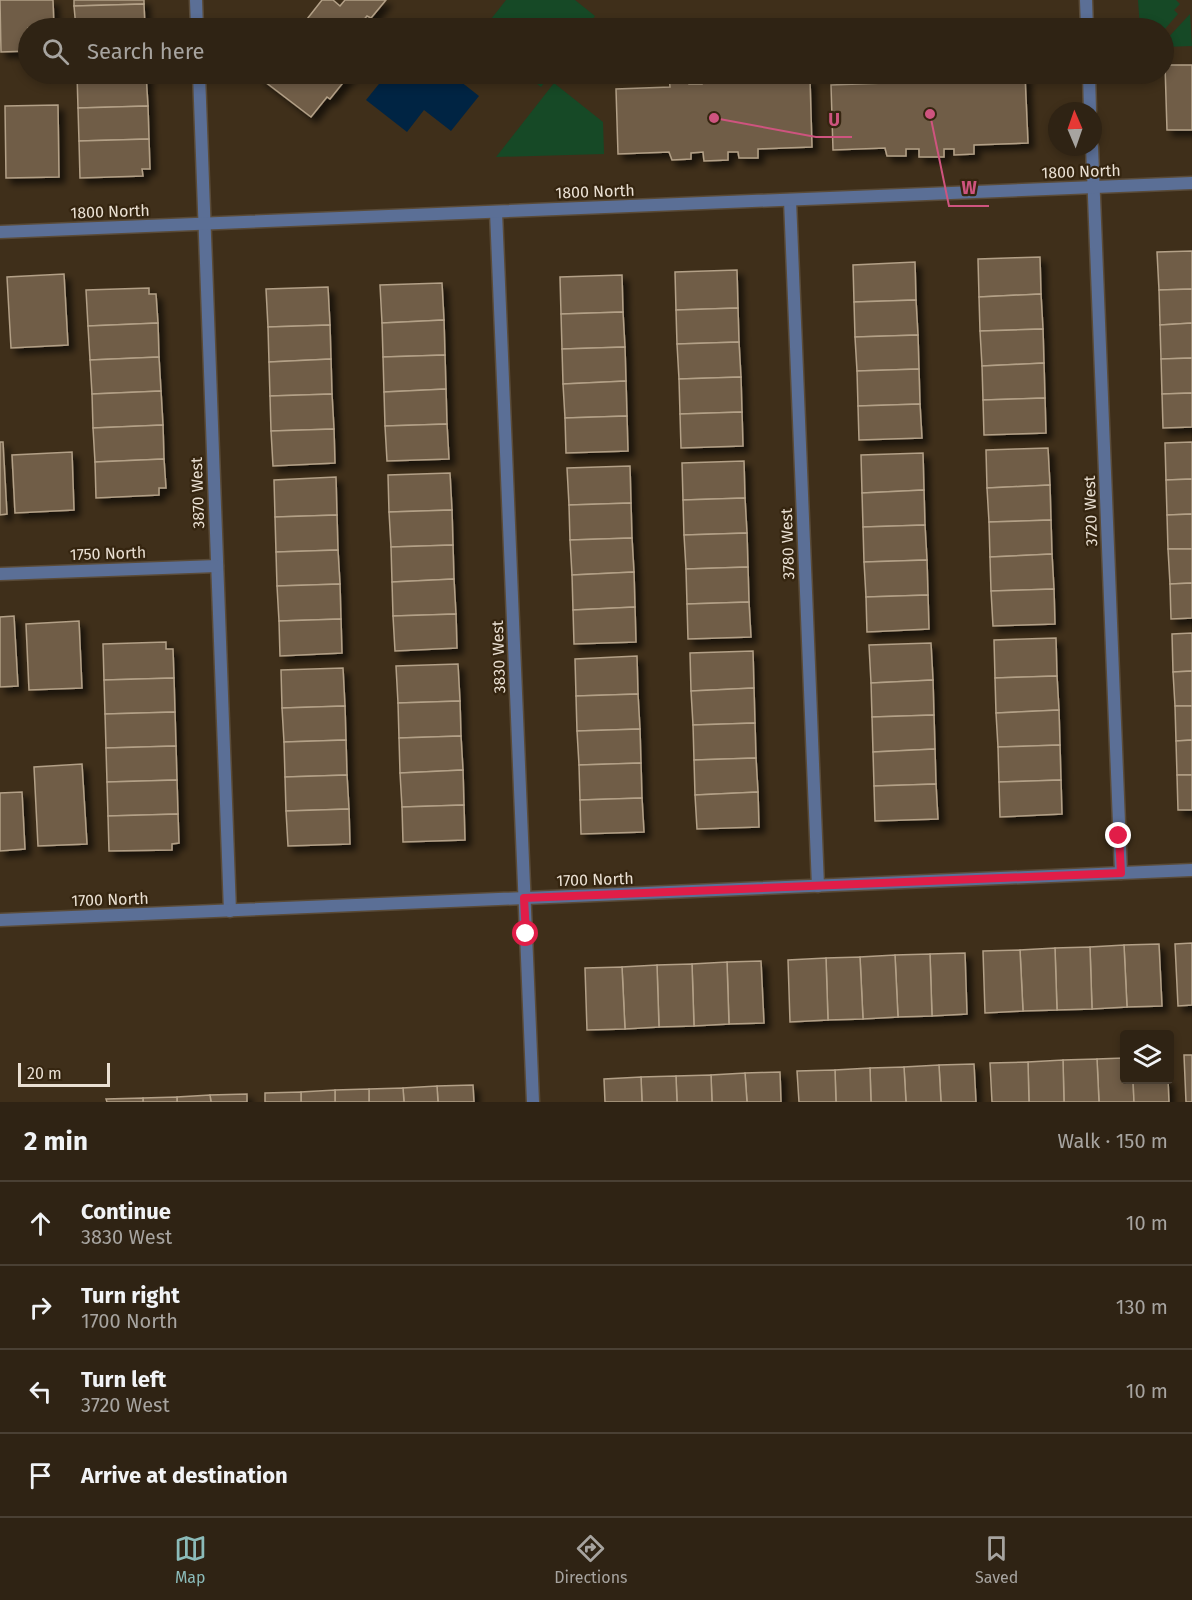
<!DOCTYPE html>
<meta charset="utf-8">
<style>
body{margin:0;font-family:"Fira Sans",sans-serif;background:#372b1d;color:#f1f3f6}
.controls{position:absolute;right:18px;bottom:18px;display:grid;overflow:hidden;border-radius:6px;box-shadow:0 3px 9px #0003}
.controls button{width:54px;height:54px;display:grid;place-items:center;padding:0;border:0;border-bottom:2px solid #4a4034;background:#2f2314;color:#f1f3f6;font:30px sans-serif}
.compass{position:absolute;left:1048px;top:102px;width:54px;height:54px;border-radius:50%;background:#2f2314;box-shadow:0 3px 9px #0003;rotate:358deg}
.scale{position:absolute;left:18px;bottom:15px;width:92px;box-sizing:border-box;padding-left:6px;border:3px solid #eae0d3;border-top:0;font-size:16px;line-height:21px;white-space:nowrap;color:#eae0d3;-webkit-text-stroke:4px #352510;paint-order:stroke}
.stop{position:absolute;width:18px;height:18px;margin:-14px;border:4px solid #e11d48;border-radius:50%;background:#fff}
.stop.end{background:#e11d48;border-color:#fff;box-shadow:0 2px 6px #0008}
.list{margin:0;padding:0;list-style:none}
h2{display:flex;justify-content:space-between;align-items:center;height:78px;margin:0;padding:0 24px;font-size:26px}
h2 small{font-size:20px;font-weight:400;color:#a7a4a0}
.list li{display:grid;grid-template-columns:39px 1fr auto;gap:18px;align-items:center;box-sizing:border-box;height:84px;padding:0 24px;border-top:2px solid #4a4034}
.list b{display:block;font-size:22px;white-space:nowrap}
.list p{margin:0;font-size:20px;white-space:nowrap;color:#a7a4a0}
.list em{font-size:20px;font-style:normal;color:#a7a4a0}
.icon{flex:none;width:33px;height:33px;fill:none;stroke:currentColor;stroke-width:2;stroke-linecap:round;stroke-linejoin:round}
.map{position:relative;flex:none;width:1192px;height:1102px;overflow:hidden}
.search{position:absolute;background:#2f2314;box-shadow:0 3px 9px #0003;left:18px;right:18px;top:18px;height:66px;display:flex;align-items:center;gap:15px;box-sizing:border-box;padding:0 21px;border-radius:33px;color:#a7a4a0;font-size:22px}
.sheet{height:414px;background:#2f2314}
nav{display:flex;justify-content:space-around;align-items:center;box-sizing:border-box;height:84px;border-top:2px solid #4a4034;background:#2f2314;font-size:16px;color:#a7a4a0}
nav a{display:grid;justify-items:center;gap:3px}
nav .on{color:#8bbbb9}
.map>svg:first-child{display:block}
.green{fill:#164926}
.water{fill:#002443}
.building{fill:#6f5d46;stroke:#b3a087;stroke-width:1.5;filter:url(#shadow)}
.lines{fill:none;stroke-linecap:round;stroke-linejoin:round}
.street-casing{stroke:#5a4b38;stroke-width:15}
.street{stroke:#5b6f96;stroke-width:12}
.route{stroke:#e11d48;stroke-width:8}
.labels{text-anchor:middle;stroke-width:4.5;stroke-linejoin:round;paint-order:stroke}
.street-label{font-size:16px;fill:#eae0d3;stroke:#352510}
.leader{fill:none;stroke:#ce547f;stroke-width:2}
.callout-dot{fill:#ce547f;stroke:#352510;stroke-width:2}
.callout-label{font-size:18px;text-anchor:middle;font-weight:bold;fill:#ce547f;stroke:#352510;stroke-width:4.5;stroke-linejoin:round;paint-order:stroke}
</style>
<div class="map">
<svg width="1192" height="1102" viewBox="0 0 1192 1102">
<defs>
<filter id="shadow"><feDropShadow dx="5.5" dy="5.5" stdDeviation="3" flood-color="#0009"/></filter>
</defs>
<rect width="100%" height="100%" fill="#3f2f1a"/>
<!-- green -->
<g class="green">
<path d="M506 0H575L595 16 586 28H484Z"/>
<path d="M1138 0H1176L1180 4 1174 10 1178 14 1164 30 1140 28Z"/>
<path d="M1190 14 1192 46 1164 47V42Z"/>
<path d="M524 74H551L541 87Z"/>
<path d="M554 83 603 122 604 154 496 157Z"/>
</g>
<!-- water -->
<path class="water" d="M387 74H451L479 96 451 131 424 110 407 132 366 100Z"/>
<!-- building -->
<g class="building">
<path d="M0 0H53L54 28H28V51L1 52Z"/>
<path d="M74 0H144V4L74 6Z"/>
<path d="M322 0H333L340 6 345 0H386L371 18 367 16 361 23 367 28H293L295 26 300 28Z"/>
<path d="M144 4 145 28H76L74 6Z"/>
<path d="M1165 65H1192V130H1167Z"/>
<path d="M77 74H146L148 106 78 108Z"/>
<path d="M263 74H350L330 99 327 97 311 117 260 78Z"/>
<path d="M702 74H723L724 81H736V74H759V81L810 79 812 147 758 149V158H739L738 152H728V160L704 161 703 152 691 153V159L672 160 669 152 618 154 616 89 670 87 669 77 689 76V84H702Z"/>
<path d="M885 74H904V81L917 80V74H939V78H951V74H974V77L1025 75 1028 143 974 145V154L954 155V149H944V157H919V149H906V156H887L885 148 833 150 831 85 885 83Z"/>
<path d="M58 105 59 177 6 178 5 106Z"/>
<path d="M148 106 149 139 79 141 78 108Z"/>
<path d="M149 139 150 169H142L143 176 80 178 79 141Z"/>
<path d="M1192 251V289L1159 290 1157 252Z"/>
<path d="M1040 257 1041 294 979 297 978 259Z"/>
<path d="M915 262 916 300 854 302 853 265Z"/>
<path d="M737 270 738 308 676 310 675 272Z"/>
<path d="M64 274 68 345 11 348 7 277Z"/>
<path d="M622 275 623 312 561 314 560 277Z"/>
<path d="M442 283 444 320 382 323 380 285Z"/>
<path d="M328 287 330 325 268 327 266 289Z"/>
<path d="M149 288V294H156L158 323 88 326 86 290Z"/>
<path d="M1192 289V323L1160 325 1159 290Z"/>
<path d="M1041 294 1043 329 980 331 979 297Z"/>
<path d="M916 300 918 335 855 337 854 302Z"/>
<path d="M738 308 739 342 677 344 676 310Z"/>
<path d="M623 312 625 347 562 349 561 314Z"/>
<path d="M444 320 445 355 383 357 382 323Z"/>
<path d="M158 323 159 357 90 360 88 326Z"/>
<path d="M1192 323V358L1161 359 1160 325Z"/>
<path d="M330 325 331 359 269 362 268 327Z"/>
<path d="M1043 329 1044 363 982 366 980 331Z"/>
<path d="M918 335 919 369 857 371 855 337Z"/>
<path d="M739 342 741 377 679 379 677 344Z"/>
<path d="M625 347 626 381 563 384 562 349Z"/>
<path d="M445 355 446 389 384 392 383 357Z"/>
<path d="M159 357 161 391 92 394 90 360Z"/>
<path d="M1192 358V393L1162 394 1161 359Z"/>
<path d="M331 359 332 394 270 396 269 362Z"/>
<path d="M1044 363 1045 398 983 400 982 366Z"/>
<path d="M919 369 920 404 858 406 857 371Z"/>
<path d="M741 377 742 412 680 414 679 379Z"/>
<path d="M626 381 627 416 565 418 563 384Z"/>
<path d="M446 389 447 424 385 426 384 392Z"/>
<path d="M161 391 163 425 93 428 92 394Z"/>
<path d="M1192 393V427L1163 428 1162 394Z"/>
<path d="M332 394 334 429 271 431 270 396Z"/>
<path d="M1045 398 1046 433 984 435 983 400Z"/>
<path d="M920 404 922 438 859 440 858 406Z"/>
<path d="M742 412 743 446 681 448 680 414Z"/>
<path d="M627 416 628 451 566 453 565 418Z"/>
<path d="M447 424 449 459 387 461 385 426Z"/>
<path d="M163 425 164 459 95 462 93 428Z"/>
<path d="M334 429 335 463 273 466 271 431Z"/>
<path d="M0 442H3L7 514 0 515Z"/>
<path d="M1192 442V479L1166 480 1165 443Z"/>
<path d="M1048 448 1050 485 987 488 986 450Z"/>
<path d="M72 452 74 510 15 513 12 455Z"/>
<path d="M923 453 924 490 862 493 861 455Z"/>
<path d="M164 459 166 488H159V495L96 498 95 462Z"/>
<path d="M744 461 745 498 683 500 682 463Z"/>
<path d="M630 466 631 503 569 505 567 468Z"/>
<path d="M450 473 452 510 389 512 388 475Z"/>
<path d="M336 477 337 515 275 517 274 480Z"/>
<path d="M1192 479V514L1167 515 1166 480Z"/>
<path d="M1050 485 1051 520 989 522 987 488Z"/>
<path d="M924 490 925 525 863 527 862 493Z"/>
<path d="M745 498 747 533 684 535 683 500Z"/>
<path d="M631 503 632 538 570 540 569 505Z"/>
<path d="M452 510 453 545 391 547 389 512Z"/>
<path d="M1192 514V549H1168L1167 515Z"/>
<path d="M337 515 338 550 276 552 275 517Z"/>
<path d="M1051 520 1052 554 990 557 989 522Z"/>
<path d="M925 525 927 560 864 562 863 527Z"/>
<path d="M747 533 748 567 686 569 684 535Z"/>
<path d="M632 538 634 572 572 575 570 540Z"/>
<path d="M453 545 454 579 392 582 391 547Z"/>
<path d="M1168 549H1192V583L1170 584Z"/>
<path d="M338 550 340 584 277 586 276 552Z"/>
<path d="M1052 554 1054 589 991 591 990 557Z"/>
<path d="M927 560 928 595 866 597 864 562Z"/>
<path d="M748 567 749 602 687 604 686 569Z"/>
<path d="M634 572 635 607 573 610 572 575Z"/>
<path d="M454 579 456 614 393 616 392 582Z"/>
<path d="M1192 583V618L1171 619 1170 584Z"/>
<path d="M340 584 341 619 279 621 277 586Z"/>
<path d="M1054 589 1055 624 993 626 991 591Z"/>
<path d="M928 595 929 629 867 632 866 597Z"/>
<path d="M749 602 751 637 688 639 687 604Z"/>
<path d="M635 607 636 642 574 644 573 610Z"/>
<path d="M456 614 457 648 395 651 393 616Z"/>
<path d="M14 616 18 686 0 687V617Z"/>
<path d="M341 619 342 653 280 656 279 621Z"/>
<path d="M79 621 82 688 29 690 26 624Z"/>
<path d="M1192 633V671L1173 672 1172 634Z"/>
<path d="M1056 638 1057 676 995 678 994 640Z"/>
<path d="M166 642V649H173L174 678 104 680 103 644Z"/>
<path d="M931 643 933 680 871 683 869 645Z"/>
<path d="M753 651 754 688 691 691 690 653Z"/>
<path d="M637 656 638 694 576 696 575 659Z"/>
<path d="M458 664 460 701 398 703 396 666Z"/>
<path d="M343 668 345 706 282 708 281 670Z"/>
<path d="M1192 671V706H1175L1173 672Z"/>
<path d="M1057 676 1059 710 996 713 995 678Z"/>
<path d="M174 678 175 712 105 714 104 680Z"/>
<path d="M933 680 934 715 872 717 871 683Z"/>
<path d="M754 688 755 723 693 725 691 691Z"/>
<path d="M638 694 640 729 577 731 576 696Z"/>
<path d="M460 701 461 736 399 738 398 703Z"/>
<path d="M345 706 346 740 284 742 282 708Z"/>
<path d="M1175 706H1192V740L1176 741Z"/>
<path d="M1059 710 1060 745 998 747 996 713Z"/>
<path d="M175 712 176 746 106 748 105 714Z"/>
<path d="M934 715 935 749 873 752 872 717Z"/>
<path d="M755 723 756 758 694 760 693 725Z"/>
<path d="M640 729 641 763 579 765 577 731Z"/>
<path d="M461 736 463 770 400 773 399 738Z"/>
<path d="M346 740 347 775 285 777 284 742Z"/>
<path d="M1192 740V775H1177L1176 741Z"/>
<path d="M1060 745 1061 780 999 782 998 747Z"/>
<path d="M176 746 177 780 107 782 106 748Z"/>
<path d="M935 749 936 784 874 786 873 752Z"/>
<path d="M756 758 758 792 695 795 694 760Z"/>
<path d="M641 763 642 798 580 800 579 765Z"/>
<path d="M82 764 87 844 38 846 34 767Z"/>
<path d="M463 770 464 805 402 807 400 773Z"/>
<path d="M347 775 349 809 286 811 285 777Z"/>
<path d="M1177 775H1192V810H1178Z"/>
<path d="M177 780 178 814 108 816 107 782Z"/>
<path d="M1061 780 1062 814 1000 817 999 782Z"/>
<path d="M936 784 938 819 875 821 874 786Z"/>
<path d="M22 792 25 849 0 851V793Z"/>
<path d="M758 792 759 827 697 829 695 795Z"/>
<path d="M642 798 644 832 581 834 580 800Z"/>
<path d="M464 805 465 840 403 842 402 807Z"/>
<path d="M349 809 350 844 288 846 286 811Z"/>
<path d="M178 814 179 843 172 844V850L109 851 108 816Z"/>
<path d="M1192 943V1005L1178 1006 1175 944Z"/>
<path d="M1159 944 1162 1006 1127 1007 1124 945Z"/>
<path d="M1124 945 1127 1007 1092 1009 1090 947Z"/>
<path d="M1090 947 1092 1009 1057 1010 1055 948Z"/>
<path d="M1055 948 1057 1010 1023 1011 1020 950Z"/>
<path d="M1020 950 1023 1011 985 1013 983 951Z"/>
<path d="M965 953 967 1014 932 1016 930 954Z"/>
<path d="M930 954 932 1016 898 1017 895 955Z"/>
<path d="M895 955 898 1017 863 1019 860 957Z"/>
<path d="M860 957 863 1019 828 1020 826 958Z"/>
<path d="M826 958 828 1020 790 1022 788 960Z"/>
<path d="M761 961 764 1023 729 1024 727 962Z"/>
<path d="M727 962 729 1024 694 1026 692 964Z"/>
<path d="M692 964 694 1026 659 1027 657 965Z"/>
<path d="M657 965 659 1027 625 1029 622 967Z"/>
<path d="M622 967 625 1029 587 1030 585 968Z"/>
<path d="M1184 1055H1192V1102H1186Z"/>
<path d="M1124 1058V1080H1133L1134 1102H1099L1097 1059Z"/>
<path d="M1097 1059 1099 1102H1064L1063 1060Z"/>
<path d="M1063 1060 1064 1102H1029L1028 1062Z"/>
<path d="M1028 1062 1029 1102H992L990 1063Z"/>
<path d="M974 1064 976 1102H941L939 1065Z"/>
<path d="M939 1065 941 1102H906L904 1067Z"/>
<path d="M904 1067 906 1102H871L870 1068Z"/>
<path d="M870 1068 871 1102H836L835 1070Z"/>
<path d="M835 1070 836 1102H799L797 1071Z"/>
<path d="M780 1072 781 1102H747L745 1073Z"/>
<path d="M745 1073 747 1102H712L711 1075Z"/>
<path d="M711 1075 712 1102H677L676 1076Z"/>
<path d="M676 1076 677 1102H642L641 1077Z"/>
<path d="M641 1077 642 1102H605L604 1079Z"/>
<path d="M1133 1080H1168L1169 1102H1134Z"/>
<path d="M473 1085 474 1102H438L437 1086Z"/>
<path d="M437 1086 438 1102H404L403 1088Z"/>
<path d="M403 1088 404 1102H369V1089Z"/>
<path d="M369 1089V1102H335V1090Z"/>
<path d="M335 1090V1102H301V1092Z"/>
<path d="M301 1092V1102H265V1093Z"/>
<path d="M247 1094V1102H211L210 1095Z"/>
<path d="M210 1095 211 1102H177V1097Z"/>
<path d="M177 1097V1102H143V1098Z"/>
<path d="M143 1098V1102H107L106 1099Z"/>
</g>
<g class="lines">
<!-- street casing -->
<g class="street-casing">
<g id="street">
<path d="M196 0 197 28"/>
<path d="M1086 0 1087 28"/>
<path d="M199 74 230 911"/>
<path d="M1089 74 1090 111"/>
<path d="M1092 147 1121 873"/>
<path d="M790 200 818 886"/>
<path d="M496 212 533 1102"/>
<path d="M0 232 1192 183"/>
<path d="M0 574 217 566"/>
<path d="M0 920 1192 870"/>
</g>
</g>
<!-- street -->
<use href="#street" class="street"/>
</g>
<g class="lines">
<!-- route -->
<path class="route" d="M526 934 524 898 1121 873 1119 836"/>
</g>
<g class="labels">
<!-- street labels -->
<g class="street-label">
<text transform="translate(1081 171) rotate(-2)" y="6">1800 North</text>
<text transform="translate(595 191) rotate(-2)" y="6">1800 North</text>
<text transform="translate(110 211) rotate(-2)" y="6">1800 North</text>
<text transform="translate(197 493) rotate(-92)" y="6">3870 West</text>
<text transform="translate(1090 511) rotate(-92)" y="6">3720 West</text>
<text transform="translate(787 544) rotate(-92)" y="6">3780 West</text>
<text transform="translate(108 553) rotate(-2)" y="6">1750 North</text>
<text transform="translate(498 657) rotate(-92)" y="6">3830 West</text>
<text transform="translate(595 879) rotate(-2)" y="6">1700 North</text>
<text transform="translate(110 899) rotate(-2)" y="6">1700 North</text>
</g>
</g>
<!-- callouts -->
<path class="leader" d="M714 118L816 137H852M930 114L949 206H989"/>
<g class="callout-dot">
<circle cx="714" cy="118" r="6"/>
<circle cx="930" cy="114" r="6"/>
</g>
<g class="callout-label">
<text x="834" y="126">U</text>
<text x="969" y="194">W</text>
</g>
</svg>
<div class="controls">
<button><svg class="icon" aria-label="layers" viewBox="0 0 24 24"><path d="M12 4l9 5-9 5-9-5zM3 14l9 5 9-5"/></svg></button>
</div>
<svg class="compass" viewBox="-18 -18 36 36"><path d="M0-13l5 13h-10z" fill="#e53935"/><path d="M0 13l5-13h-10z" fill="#a7a4a0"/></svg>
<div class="scale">20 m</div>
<div class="stop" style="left:526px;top:934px"></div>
<div class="stop end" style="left:1119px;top:836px"></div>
<div class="search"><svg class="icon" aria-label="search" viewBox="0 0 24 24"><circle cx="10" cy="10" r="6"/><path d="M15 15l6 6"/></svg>Search here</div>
</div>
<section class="sheet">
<h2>2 min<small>Walk · 150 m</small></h2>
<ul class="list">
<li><svg class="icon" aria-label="ahead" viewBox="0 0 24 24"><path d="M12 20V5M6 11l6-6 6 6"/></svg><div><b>Continue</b><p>3830 West</p></div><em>10 m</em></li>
<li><svg class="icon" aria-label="right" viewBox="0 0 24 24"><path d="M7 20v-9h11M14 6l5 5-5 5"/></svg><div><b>Turn right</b><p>1700 North</p></div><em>130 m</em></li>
<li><svg class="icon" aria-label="left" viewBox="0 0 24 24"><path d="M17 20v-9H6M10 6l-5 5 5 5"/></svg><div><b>Turn left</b><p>3720 West</p></div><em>10 m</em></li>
<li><svg class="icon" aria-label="arrive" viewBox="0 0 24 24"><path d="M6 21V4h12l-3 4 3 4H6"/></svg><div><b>Arrive at destination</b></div></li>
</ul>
</section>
<nav>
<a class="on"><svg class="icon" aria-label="map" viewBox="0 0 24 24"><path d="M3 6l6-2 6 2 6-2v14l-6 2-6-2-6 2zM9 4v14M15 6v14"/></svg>Map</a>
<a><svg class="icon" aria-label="directions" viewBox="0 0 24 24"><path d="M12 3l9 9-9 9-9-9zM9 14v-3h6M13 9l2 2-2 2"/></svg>Directions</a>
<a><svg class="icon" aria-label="saved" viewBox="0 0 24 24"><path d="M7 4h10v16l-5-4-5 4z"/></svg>Saved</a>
</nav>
